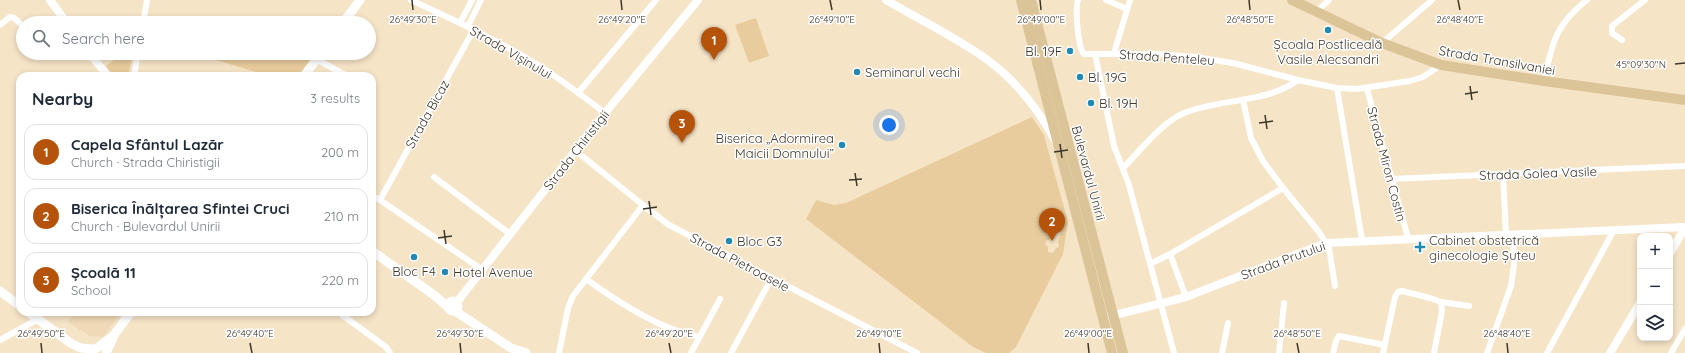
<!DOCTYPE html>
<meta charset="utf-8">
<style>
body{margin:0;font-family:Quicksand,sans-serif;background:#f2f2f3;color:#1f2937}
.controls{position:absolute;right:12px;bottom:12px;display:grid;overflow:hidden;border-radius:8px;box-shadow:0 2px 6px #0003}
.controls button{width:36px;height:36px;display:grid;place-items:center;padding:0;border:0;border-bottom:1px solid #e0e1e3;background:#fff;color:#1f2937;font:20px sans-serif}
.you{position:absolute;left:889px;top:125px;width:14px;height:14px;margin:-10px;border:3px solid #fff;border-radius:50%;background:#1a73e8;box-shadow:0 0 0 6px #1a73e833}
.badge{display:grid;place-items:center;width:26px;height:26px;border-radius:50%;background:#b45309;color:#fff;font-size:13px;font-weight:700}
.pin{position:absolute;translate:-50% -33px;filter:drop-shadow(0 1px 2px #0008)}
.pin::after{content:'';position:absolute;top:21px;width:14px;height:12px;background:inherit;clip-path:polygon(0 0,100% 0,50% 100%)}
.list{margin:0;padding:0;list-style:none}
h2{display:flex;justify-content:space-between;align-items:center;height:52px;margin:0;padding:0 16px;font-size:17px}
h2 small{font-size:13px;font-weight:400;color:#747a83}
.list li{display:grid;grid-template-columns:26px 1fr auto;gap:12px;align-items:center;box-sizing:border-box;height:56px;margin:0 8px 8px;padding:0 8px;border:1px solid #e0e1e3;border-radius:12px}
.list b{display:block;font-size:15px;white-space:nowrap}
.list p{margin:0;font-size:13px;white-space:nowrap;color:#747a83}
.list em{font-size:13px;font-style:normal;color:#747a83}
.icon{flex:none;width:22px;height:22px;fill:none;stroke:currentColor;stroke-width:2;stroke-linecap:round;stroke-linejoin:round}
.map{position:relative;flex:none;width:1685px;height:353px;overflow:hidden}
.search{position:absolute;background:#fff;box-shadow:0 2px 6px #0003;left:16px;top:16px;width:360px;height:44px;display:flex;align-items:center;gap:10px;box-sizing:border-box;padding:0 14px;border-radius:22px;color:#747a83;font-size:15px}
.panel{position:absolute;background:#fff;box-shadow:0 2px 6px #0003;left:16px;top:72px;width:360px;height:244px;border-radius:12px}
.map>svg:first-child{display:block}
.built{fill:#efd9b6}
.green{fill:#e9cc9d;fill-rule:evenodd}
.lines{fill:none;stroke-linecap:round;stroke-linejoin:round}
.minor{stroke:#fff;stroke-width:6}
.tertiary{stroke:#fff;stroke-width:8}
.secondary{stroke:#fff;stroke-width:9}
.primary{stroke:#dcc499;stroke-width:10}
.ticks{fill:none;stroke:#3d362b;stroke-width:1.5}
.poi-dot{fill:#228ab2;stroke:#fff;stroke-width:1.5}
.labels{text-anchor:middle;stroke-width:3;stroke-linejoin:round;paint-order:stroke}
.poi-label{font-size:13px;fill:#3d362b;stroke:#fff;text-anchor:start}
.street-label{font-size:13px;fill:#3d362b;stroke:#fff}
.ticks-label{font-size:10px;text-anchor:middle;fill:#3d362b;stroke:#fff;stroke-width:3;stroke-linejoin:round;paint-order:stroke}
</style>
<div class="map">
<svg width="1685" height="353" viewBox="0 0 1685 353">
<rect width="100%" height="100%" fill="#f6e4c7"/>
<!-- built -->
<path class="built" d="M75 312H121L103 337 90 336 68 322Z"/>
<!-- green -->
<g class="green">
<path d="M756 18 769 56 749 63 735 25Z"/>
<path d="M124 53H133L128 76C117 76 112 76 106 66Z"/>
<path d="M209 53H316L299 76H269L213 59Z"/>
<path d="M1032 117 1044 135 1068 222 1063 254 1016 347 1009 353H986L973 347 806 219 816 200 834 205 846 203ZM1052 229 1061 232 1058 242 1059 247 1056 248 1053 253 1048 252V247L1045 244 1047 240H1049Z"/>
</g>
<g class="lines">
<!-- minor -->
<g class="minor">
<path d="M411 0C454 20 497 40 538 65 562 80 584 97 605 113"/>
<path d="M1078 0C1075 8 1078 49 1084 54H1157L1195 57 1233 63 1298 80 1337 88 1357 89 1410 81 1423 77 1441 65"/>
<path d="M1106 0 1127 9"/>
<path d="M1316 12 1329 0"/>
<path d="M143 23 147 0"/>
<path d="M460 23 472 0"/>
<path d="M0 25 10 17 14 18 23 26"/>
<path d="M468 26 481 0"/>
<path d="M1622 40 1612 33V26L1645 0"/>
<path d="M1382 43 1432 0"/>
<path d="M1114 53 1130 0"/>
<path d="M1095 54 1114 146 1129 185 1174 353"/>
<path d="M316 59 347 76"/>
<path d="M134 76 138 53"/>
<path d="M1544 81C1552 44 1555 25 1587 0"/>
<path d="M1337 88 1362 240"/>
<path d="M372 89 373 90"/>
<path d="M1367 89 1408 238"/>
<path d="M578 93 656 0"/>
<path d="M1243 100 1251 138 1263 161 1283 188 1319 232 1329 248 1335 286"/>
<path d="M576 151 643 205 669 225 917 353"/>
<path d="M1123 168C1141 150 1161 123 1184 113 1221 98 1265 104 1298 80"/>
<path d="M1503 174 1506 235"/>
<path d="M434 177 510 234"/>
<path d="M1391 179 1685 166"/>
<path d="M372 196 380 200 481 269"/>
<path d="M380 200 474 29"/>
<path d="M1170 254 1186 297"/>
<path d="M1150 264 1170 254 1283 188"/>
<path d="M586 279C611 297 643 318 672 329 680 332 690 334 699 337"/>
<path d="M1441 302 1469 306"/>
<path d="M338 312 386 347 390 353"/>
<path d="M0 340 38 319"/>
<path d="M559 353 568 308 573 296 643 205"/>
<path d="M691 353 720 299"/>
<path d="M731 353 771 279"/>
<path d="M1222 353 1228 323"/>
<path d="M1279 353 1284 303"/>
<path d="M1333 353 1336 341 1339 336 1385 345"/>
<path d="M1383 353 1395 297 1398 292 1402 291 1430 298 1441 302 1442 311 1434 353"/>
<path d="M1487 353 1511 286 1514 265 1513 234"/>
<path d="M1547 353 1614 230"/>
<path d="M1671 353 1685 329"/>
</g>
<!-- tertiary -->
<g class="tertiary">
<path d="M50 0 67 23"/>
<path d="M886 0C917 18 949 34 979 54 1011 75 1037 107 1055 140"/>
<path d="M89 53 108 76"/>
<path d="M1670 253 1685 228"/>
<path d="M457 302 605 113 698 0"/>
<path d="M1103 318 1186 297 1326 243 1685 227"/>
<path d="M1610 353 1640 303"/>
</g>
<!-- secondary -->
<g class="secondary">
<path d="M343 23 360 0"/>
<path d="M304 76 321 53"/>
<path d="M372 251 434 295 449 308"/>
<path d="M0 291 20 306"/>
<circle cx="453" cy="306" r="5"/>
<path d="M455 311 511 348 526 353"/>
<path d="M28 312 72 344 81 348 94 349"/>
<path d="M97 348 114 335 131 312"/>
<path d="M106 353 113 338"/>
</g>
<!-- primary -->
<g class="primary">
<path d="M1021 0 1112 353"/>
<path d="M1031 0 1123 353"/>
<path d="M1292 0 1382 43 1441 65 1544 81 1685 100"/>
</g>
</g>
<!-- ticks -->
<path class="ticks" d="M412 0 413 10M621 0 622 10M830 0 832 10M1040 0 1041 10M1249 0 1250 10M1458 0 1460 10M1675 64 1685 63M1470 86 1472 100M1465 94 1478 92M1265 115 1267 129M1259 123 1273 121M1060 144 1062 158M1054 152 1068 150M855 173 857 186M849 180 862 179M649 201 651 215M643 209 657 207M444 230 446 244M438 238 452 236M41 343 42 353M250 343 252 353M460 343 461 353M669 343 671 353M879 343 880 353M1088 343 1089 353M1297 343 1299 353M1507 343 1508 353"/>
<!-- markers -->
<g class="poi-dot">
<circle cx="1328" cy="30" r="4"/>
<circle cx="1070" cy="51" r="4"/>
<circle cx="857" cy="72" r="4"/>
<circle cx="1080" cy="77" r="4"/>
<circle cx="1091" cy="103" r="4"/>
<circle cx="842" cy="145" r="4"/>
<circle cx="729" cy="241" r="4"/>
<path d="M1418 241h4v4h4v4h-4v4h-4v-4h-4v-4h4z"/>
<circle cx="414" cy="257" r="4"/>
<circle cx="445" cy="272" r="4"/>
</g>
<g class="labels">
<!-- poi labels -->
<g class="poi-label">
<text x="1328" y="49" text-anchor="middle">Școala Postliceală<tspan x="1328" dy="15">Vasile Alecsandri</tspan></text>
<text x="1062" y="56" text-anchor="end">Bl. 19F</text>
<text x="865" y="77">Seminarul vechi</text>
<text x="1088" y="82">Bl. 19G</text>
<text x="1099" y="108">Bl. 19H</text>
<text x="834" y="143" text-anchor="end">Biserica „Adormirea<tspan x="834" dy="15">Maicii Domnului”</tspan></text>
<text x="1429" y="245">Cabinet obstetrică<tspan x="1429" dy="15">ginecologie Șuteu</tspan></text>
<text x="737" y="246">Bloc G3</text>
<text x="414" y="276" text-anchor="middle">Bloc F4</text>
<text x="453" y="277">Hotel Avenue</text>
</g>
<!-- street labels -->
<g class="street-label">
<text transform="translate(511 52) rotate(30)" y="5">Strada Vișinului</text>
<text transform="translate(1167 57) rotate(4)" y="5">Strada Penteleu</text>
<text transform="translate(1497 60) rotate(10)" y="5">Strada Transilvaniei</text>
<text transform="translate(427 114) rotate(-61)" y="5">Strada Bicaz</text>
<text transform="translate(576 150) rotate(-52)" y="5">Strada Chiristigii</text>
<text transform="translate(1387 164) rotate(75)" y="5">Strada Miron Costin</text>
<text transform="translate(1089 173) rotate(75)" y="5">Bulevardul Unirii</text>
<text transform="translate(1538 173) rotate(-2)" y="5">Strada Golea Vasile</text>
<text transform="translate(1283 260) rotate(-20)" y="5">Strada Prutului</text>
<text transform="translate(740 262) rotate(28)" y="5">Strada Pietroasele</text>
</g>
</g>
<g class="ticks-label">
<text x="413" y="23">26°49'30"E</text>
<text x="622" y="23">26°49'20"E</text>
<text x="832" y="23">26°49'10"E</text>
<text x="1041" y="23">26°49'00"E</text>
<text x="1250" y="23">26°48'50"E</text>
<text x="1460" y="23">26°48'40"E</text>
<text x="1641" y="68">45°09'30"N</text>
<text x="41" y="337">26°49'50"E</text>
<text x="250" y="337">26°49'40"E</text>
<text x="460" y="337">26°49'30"E</text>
<text x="669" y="337">26°49'20"E</text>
<text x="879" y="337">26°49'10"E</text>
<text x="1088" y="337">26°49'00"E</text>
<text x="1297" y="337">26°48'50"E</text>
<text x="1507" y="337">26°48'40"E</text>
</g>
</svg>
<div class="controls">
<button>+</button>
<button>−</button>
<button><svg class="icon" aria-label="layers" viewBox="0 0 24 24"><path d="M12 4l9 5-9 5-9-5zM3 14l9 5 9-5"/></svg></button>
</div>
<div class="you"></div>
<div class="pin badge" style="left:714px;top:60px">1</div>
<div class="pin badge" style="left:1052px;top:241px">2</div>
<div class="pin badge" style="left:682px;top:143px">3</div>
<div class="search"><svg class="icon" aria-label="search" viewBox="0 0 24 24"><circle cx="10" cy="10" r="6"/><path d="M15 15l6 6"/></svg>Search here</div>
<section class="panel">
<h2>Nearby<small>3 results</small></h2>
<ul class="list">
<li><span class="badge">1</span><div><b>Capela Sfântul Lazăr</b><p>Church · Strada Chiristigii</p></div><em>200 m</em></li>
<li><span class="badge">2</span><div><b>Biserica Înălțarea Sfintei Cruci</b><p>Church · Bulevardul Unirii</p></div><em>210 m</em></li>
<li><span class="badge">3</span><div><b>Școală 11</b><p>School</p></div><em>220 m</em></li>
</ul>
</section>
</div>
